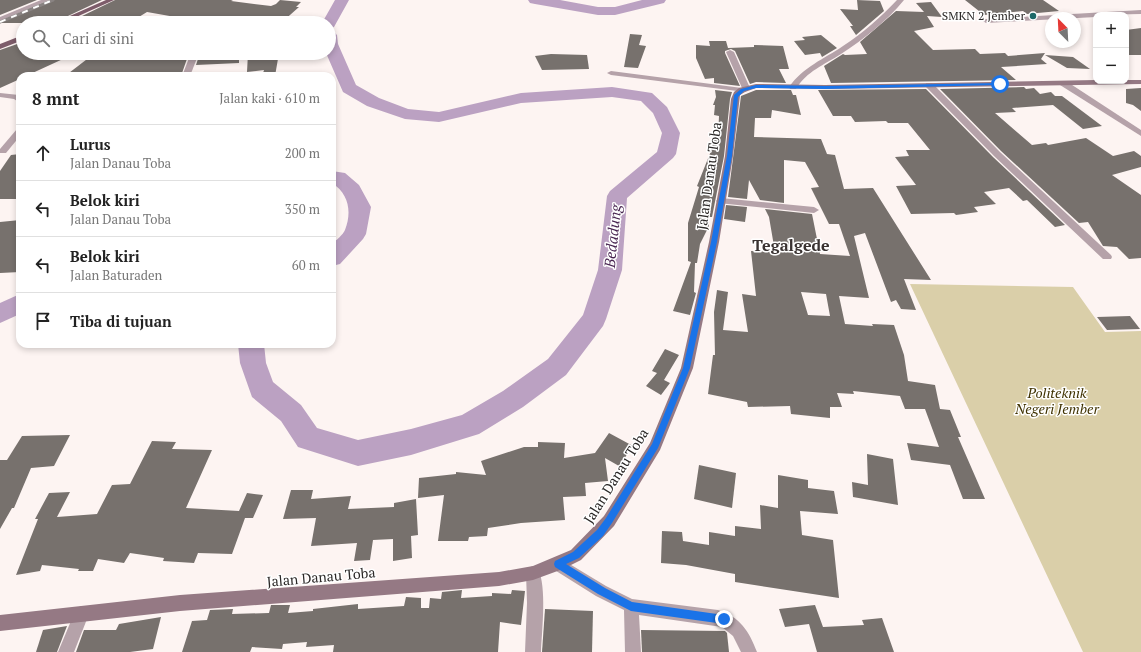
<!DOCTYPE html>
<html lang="id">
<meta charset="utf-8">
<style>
body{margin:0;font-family:"PT Serif",serif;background:#f2f2f2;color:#222}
.controls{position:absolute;right:12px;top:12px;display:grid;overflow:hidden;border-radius:8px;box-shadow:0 2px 6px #0003}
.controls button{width:36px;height:36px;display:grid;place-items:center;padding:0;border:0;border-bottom:1px solid #e0e0e0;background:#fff;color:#222;font:20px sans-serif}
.compass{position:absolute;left:1045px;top:12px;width:36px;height:36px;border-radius:50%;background:#fff;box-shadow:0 2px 6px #0003;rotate:336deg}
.stop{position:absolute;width:12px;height:12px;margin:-9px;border:3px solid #1a73e8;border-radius:50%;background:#fff}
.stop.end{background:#1a73e8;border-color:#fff;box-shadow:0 1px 4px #0008}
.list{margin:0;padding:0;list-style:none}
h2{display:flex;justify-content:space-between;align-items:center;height:52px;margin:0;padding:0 16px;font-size:17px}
h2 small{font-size:13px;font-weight:400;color:#767676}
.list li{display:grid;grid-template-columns:26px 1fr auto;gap:12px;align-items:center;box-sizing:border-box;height:56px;padding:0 16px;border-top:1px solid #e0e0e0}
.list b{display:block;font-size:15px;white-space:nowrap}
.list p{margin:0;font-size:13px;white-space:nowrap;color:#767676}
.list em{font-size:13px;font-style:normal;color:#767676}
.icon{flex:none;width:22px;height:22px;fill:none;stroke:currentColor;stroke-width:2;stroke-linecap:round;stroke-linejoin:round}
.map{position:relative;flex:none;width:1141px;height:652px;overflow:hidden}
.search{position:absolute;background:#fff;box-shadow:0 2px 6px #0003;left:16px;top:16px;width:320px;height:44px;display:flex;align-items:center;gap:10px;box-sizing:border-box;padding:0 14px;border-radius:22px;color:#767676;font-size:15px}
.panel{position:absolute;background:#fff;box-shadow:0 2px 6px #0003;left:16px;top:72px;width:320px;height:276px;border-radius:12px}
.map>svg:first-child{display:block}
.green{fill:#dacfa9}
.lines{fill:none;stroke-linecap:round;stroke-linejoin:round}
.river{fill:#bba1c2;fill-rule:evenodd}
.building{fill:#77716d;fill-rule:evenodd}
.minor{fill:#b5a2a9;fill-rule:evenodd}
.secondary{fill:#957984;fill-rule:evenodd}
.primary{fill:#7d5c6a;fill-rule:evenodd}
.rail-casing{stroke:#898382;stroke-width:3}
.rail{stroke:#fff;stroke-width:2;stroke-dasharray:6;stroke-linecap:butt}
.route{fill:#1a73e8}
.poi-dot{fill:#1c6969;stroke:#fff;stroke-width:1.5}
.labels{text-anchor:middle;stroke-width:3;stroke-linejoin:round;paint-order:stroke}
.far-poi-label{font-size:12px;fill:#2b2827;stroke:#fff;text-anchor:end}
.street-label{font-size:14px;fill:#2b2827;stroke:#fff}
.park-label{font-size:14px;font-style:italic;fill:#3f3200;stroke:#fff}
.water-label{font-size:15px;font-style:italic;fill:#472450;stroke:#fff}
.quarter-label{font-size:16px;font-weight:bold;fill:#3a3332;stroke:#fff}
</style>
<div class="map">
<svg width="1141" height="652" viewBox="0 0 1141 652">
<rect width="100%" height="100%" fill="#fdf4f2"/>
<!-- green -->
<path class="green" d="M910 284 1073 287 1105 332 1141 331V652H1083Z"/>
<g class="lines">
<!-- river -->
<g class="river">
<path d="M335 0H349L334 27 329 29V23H322Z"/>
<path d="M528 0H560L598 7H615L642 0H666L664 3 615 15H598L535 4 530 3Z"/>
<path d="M329 30 334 32 337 35 338 44 356 85 379 98 408 109 439 112 521 93 612 87 652 93 667 107 680 133 676 154 673 158 627 198 622 270 606 319 603 326 566 375 523 407 479 434 411 455 358 466 298 447 281 421 252 397 240 363 238 344H264L266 363 273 382 301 405 317 428 358 440 411 429 462 415 503 391 548 359 583 315 598 270 607 196 610 191 657 152 662 133 653 113 641 101 612 97 521 103 439 122 405 119 367 106 343 92 326 53H329Z"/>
<path d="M332 171 345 173 359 185 371 207 366 234 363 239 340 264 332 266V244C336 240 343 235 345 230 352 212 349 194 332 183Z"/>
<path d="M20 294V314L0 323V303Z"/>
</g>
</g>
<!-- building -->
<g class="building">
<path d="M0 0H37L0 15Z"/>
<path d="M50 0H102L53 23H0Z"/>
<path d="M115 0H233L231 1 271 6 276 4 280 0 301 2 296 7H299L281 23H237L212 19 206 23H173L181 18 147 12 129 23 113 20 106 23H98L95 21 80 17Z"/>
<path d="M857 0 880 1 884 11 856 35 850 26H853L840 9 858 10Z"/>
<path d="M965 0H1043L1059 11 1027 14 1023 11 984 15Z"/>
<path d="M931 2 942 17 927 16 934 27 914 31 933 50 975 49 980 54 1005 53 1008 56 1045 53 1041 59 1047 64 1001 67 1016 80 831 83 824 66 843 54 845 55 867 54 860 42 896 11 924 12 916 3Z"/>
<path d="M1141 28V55H1126V30Z"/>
<path d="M630 34 642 35 639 45 646 46 638 68 624 67Z"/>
<path d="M821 35 837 48 822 57 820 53 805 55 794 41 805 40 802 37Z"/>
<path d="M709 41H726L728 48 754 47V45L783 46 789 69H779L786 83 756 82 750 84 735 51 731 49 725 51V53L740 86 714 83V78L705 79 696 58V45L710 46Z"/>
<path d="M23 42V53H76L26 76H20V79L0 88V50Z"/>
<path d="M95 53H189L181 76H65Z"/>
<path d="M200 53H239V63L196 65Z"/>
<path d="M248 53H279L275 76H262L264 70 247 72Z"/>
<path d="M551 54 587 55 589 69 542 70 535 56Z"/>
<path d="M1045 55 1073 57 1090 69 1067 68Z"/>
<path d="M1024 87 1026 89 1034 88 1040 94 1051 92 1055 96H1062L1102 126 1083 129 1053 105 1012 108 1016 112 995 113 1032 145 1046 143 1048 145 1086 138 1113 156 1134 151 1141 156V167L1112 175 1141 195V258L1129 259 1117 247 1103 246 1088 222 1079 223 1001 151 940 89Z"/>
<path d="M1141 88V111L1133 105 1126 103V89Z"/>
<path d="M926 89 993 157 1065 225 1055 227 1027 200 1023 201 1009 188 984 192 996 204 974 207 978 212 956 215 954 213 911 214 896 186 916 185 895 157 909 156 906 150H930L908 123H888L886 121 855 122 851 116H833L818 90Z"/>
<path d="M715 90 732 92 730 99 724 156 712 217H709V226L700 244 697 263H695L694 292 696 293 690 315 673 311 691 262 688 261V223L699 187 697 186 711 151 714 138 718 139 719 116 714 115 715 105H713L716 97Z"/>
<path d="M756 90H791L793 95H796L801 115 772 110 771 118H755L754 137 821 139 827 154 835 155 844 189 873 188 931 280 904 279 916 310 901 309 896 300 891 302 865 233 854 236 869 298 839 296 845 324 873 326 872 324 894 325 904 355 908 381 935 385 940 409 950 410 961 437H958L985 499H963L950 465 911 460 907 443 939 447 925 409H905L900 396 853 391 854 394 837 393 842 407H830V418L791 414 790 406 748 407 747 402 708 394 713 355H715L714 312 717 290 728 292 723 330 748 332 742 294 756 296 751 251 775 252 769 217 765 209 812 214 820 254 850 256 839 224H829L811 188 819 187 805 162 784 160V203L760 200 749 180 747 199 728 197 741 96ZM801 292 826 294 830 316 808 315Z"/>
<path d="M20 154V199H0V171L11 155Z"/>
<path d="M726 205 747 207 745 222 724 219Z"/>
<path d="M20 220V272L0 273V222Z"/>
<path d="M1130 316 1140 329 1107 330 1097 317Z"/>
<path d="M665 349 679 355 664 380 670 383 661 395 646 386 657 373 652 371Z"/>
<path d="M609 433 633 446 619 466 605 458 608 481 585 483 586 496 563 497 565 520 521 523 488 528 487 536 469 537 468 541H438L444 495 418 498 419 478 456 474V472L486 475 481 461 524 447H538V442L565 443 564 458 595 453Z"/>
<path d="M70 435 54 466 31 468 14 508H12L0 529V460H7L22 436Z"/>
<path d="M152 441 176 442 172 449 212 450 186 508 239 511 247 493 263 495 253 518H245L232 554 198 553 194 563 163 561 164 558 130 553 124 563 98 559 93 571H78L79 569 42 565 40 571 16 575 38 519H35L49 493 70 492 57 517 97 514 112 485 130 484Z"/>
<path d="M867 454 893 459 898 505 853 497 852 482 868 485Z"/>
<path d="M699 465 736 473 732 508 694 499Z"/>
<path d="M778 475 808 480V488L834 491 838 514 800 511 802 535 833 540 839 598 735 582V574L686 565 661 563 662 531 682 532 683 541 709 545V532L735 536V526L761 529 760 505 778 508Z"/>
<path d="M291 490H313L311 499 351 496 348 509 394 507V503L416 499 418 535 411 536 412 558 393 561V539L373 540 370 560 354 561 357 543 311 546 316 518 283 519Z"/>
<path d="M462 590 461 598 492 596V593L511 594 512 590 525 591 521 625 500 622 498 652H333L334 645 306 647 307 642 283 644 282 649 252 647 250 652H182L192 621 207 620 210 610 233 609 232 614 269 613 271 605H290L288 613 313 611V609L358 604V609L404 606 406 597 421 598V608H429L430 598 441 599 442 592Z"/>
<path d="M815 605 823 627 864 625 862 620 882 618 894 652H817L809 624 785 627 779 609Z"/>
<path d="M545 609 593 611 592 652H542Z"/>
<path d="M161 617 153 649 130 652H76L84 630H116L119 624Z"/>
<path d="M67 626 57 652H36L43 630Z"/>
<path d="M641 630 725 631 727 633 729 652H642Z"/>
</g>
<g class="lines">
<!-- minor -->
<g class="minor">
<path d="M41 0H49L0 21V17Z"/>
<path d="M897 0H904C887 21 864 39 841 54 824 65 807 71 796 89H790L789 87C803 67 824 59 843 46 863 33 881 17 897 0Z"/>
<path d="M1141 10V14L1096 15V17L986 23 983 21 986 19Z"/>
<path d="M70 16 95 22 96 23H84L68 19 67 18Z"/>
<path d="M730 50 734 52 750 88 745 92 611 75 607 73 611 71 742 88 726 52Z"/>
<path d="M191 53H199L190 76H182Z"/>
<path d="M1060 81H1066L1141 130V136L1060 85Z"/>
<path d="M926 83H932L1000 152 1111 255 1112 257 1111 259H1103L994 156 926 87Z"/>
<path d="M0 93 19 95 20 103 14 99 0 97Z"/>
<path d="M17 129H20V136L6 153H0V149Z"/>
<path d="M721 198 814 207 819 210 814 213 718 203 716 201 718 199Z"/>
<path d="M558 557 606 586 632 599 718 610C740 617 749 631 757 652H741L733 636 722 627 639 615 641 652H625L624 610 596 596 553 569 551 564 553 559Z"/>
<path d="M533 566 538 568C547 588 542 629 541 652H525L527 603 526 573 528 568Z"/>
<path d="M81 606 86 609 89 614 74 652H58L76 609Z"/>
</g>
<!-- secondary -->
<path class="secondary" d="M1096 80H1141V84L825 89 756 88 745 92 740 95 733 156 719 242 693 368 660 450 614 526 581 560 563 569 533 580 499 586 180 611 0 631V615L180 595 499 572 533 566 571 550 604 516 650 443 681 368 709 242 725 156 731 99 734 92 739 88 756 84 825 85Z"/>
<!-- primary -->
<g class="primary">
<path d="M106 0H114L63 23H54Z"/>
<path d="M23 35V40L0 49V44Z"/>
</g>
<!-- rail casing -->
<g class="rail-casing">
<path id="rail" d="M0 22 53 0"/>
</g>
<!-- rail -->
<use href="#rail" class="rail"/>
</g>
<!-- route -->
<path class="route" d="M1002 83 1000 85 825 89 756 88 744 91 738 97 732 156 717 242 690 368 658 448 612 523 603 536 579 558 566 564 605 588 632 602 724 615 727 616 728 619 727 622 724 624 631 611 598 594 555 567 554 564 555 561 573 552 597 530 606 518 652 444 683 368 711 242 727 156 734 95 741 89 756 85 825 86Z"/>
<!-- markers -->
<circle class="poi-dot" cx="1033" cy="16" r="4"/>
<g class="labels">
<!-- far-poi labels -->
<g class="far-poi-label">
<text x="1025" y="20">SMKN 2 Jember</text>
</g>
<!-- street labels -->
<g class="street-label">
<text transform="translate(709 176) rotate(-82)" y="5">Jalan Danau Toba</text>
<text transform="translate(616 476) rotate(-58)" y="5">Jalan Danau Toba</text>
<text transform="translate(321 577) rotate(-5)" y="5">Jalan Danau Toba</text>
</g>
<!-- park labels -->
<g class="park-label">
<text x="1057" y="398">Politeknik<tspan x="1057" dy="16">Negeri Jember</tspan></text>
</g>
<!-- water labels -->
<g class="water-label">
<text transform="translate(613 236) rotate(-84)" y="5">Bedadung</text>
</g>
<!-- quarter labels -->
<g class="quarter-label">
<text x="791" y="251">Tegalgede</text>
</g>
</g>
</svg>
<div class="controls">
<button>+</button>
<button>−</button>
</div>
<svg class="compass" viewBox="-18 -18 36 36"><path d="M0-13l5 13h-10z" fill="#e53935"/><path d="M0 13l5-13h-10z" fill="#767676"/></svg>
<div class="stop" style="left:1000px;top:84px"></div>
<div class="stop end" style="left:724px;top:619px"></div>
<div class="search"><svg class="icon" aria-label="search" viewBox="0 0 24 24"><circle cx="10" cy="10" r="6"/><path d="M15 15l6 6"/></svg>Cari di sini</div>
<section class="panel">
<h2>8 mnt<small>Jalan kaki · 610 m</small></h2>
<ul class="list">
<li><svg class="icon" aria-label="ahead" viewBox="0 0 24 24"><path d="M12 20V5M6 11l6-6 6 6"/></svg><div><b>Lurus</b><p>Jalan Danau Toba</p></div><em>200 m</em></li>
<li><svg class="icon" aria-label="left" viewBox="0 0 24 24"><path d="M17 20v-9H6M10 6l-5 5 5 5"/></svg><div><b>Belok kiri</b><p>Jalan Danau Toba</p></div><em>350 m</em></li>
<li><svg class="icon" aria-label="left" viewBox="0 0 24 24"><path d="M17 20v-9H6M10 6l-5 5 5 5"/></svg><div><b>Belok kiri</b><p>Jalan Baturaden</p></div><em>60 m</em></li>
<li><svg class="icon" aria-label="arrive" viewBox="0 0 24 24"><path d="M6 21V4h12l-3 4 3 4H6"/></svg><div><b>Tiba di tujuan</b></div></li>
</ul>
</section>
</div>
